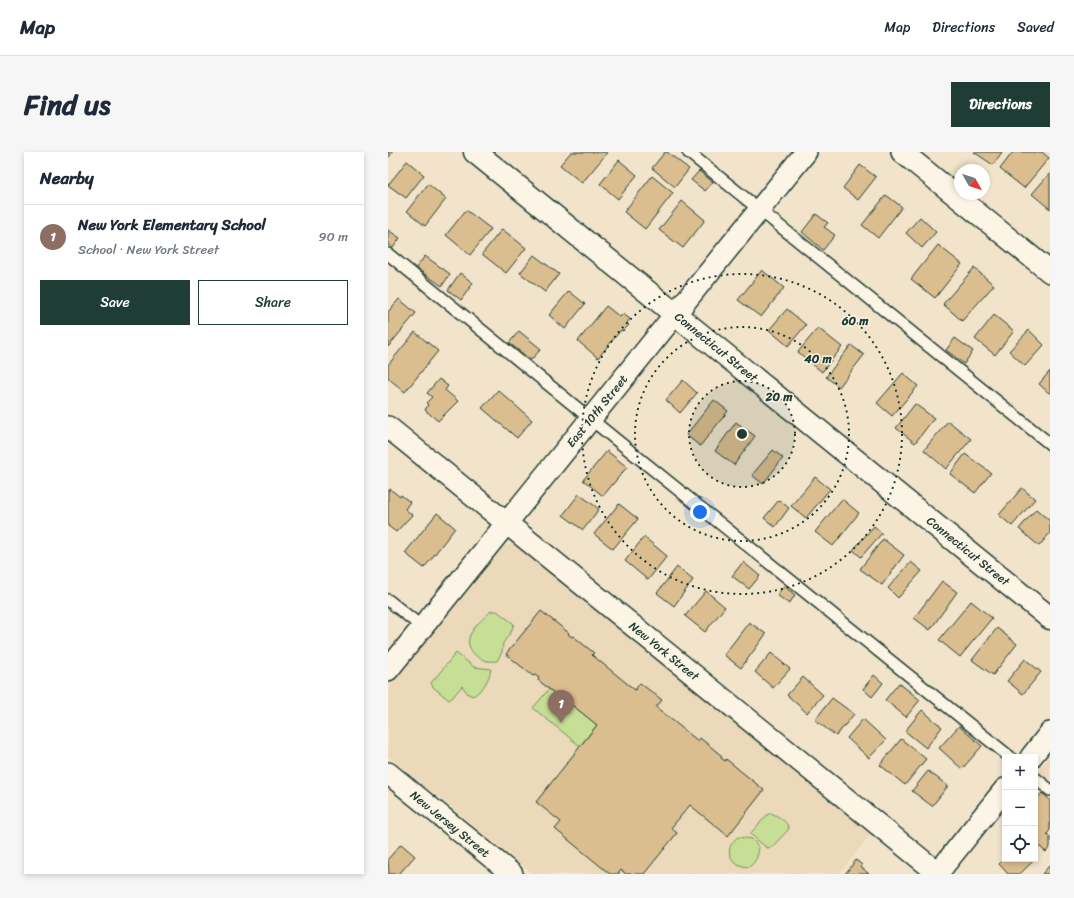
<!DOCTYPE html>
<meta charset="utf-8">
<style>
body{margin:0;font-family:Sriracha,sans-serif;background:#f6f6f7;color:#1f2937}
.controls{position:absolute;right:12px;bottom:12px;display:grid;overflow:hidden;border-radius:0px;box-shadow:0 2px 6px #0003}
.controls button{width:36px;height:36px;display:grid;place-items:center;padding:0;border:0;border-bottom:1px solid #e0e1e3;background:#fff;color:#1f2937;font:20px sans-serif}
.compass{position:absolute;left:566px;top:12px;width:36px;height:36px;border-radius:50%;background:#fff;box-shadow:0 2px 6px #0003;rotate:129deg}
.you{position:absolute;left:312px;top:360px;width:14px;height:14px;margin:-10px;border:3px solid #fff;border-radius:50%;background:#1a73e8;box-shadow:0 0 0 6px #1a73e833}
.badge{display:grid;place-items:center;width:26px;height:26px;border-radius:50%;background:#1f3d34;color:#fff;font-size:13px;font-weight:700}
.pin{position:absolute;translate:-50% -33px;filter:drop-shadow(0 1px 2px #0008)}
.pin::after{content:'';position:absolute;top:21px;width:14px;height:12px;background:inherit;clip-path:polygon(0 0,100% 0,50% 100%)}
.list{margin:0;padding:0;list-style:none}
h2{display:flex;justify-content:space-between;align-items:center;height:52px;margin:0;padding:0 16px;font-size:17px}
h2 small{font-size:13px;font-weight:400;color:#747a83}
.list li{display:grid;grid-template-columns:26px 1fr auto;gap:12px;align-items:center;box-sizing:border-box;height:64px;padding:0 16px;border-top:1px solid #e0e1e3}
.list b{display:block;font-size:15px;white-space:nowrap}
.list p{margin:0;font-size:13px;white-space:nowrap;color:#747a83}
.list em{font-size:13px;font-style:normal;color:#747a83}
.actions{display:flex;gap:8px;padding:12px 16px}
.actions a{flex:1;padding:9px 0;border:1px solid #1f3d34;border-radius:0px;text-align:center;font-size:14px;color:#1f3d34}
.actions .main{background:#1f3d34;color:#fff}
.icon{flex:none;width:22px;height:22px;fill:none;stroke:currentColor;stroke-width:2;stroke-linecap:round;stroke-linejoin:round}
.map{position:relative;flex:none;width:662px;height:722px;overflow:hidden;border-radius:0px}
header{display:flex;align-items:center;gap:24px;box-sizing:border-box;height:56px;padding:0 20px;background:#fff;border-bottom:1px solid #e0e1e3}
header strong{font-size:19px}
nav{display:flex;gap:22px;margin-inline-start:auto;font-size:14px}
.intro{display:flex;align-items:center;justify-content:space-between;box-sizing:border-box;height:96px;padding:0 24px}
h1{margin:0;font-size:28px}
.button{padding:10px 18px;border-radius:0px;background:#1f3d34;color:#fff;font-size:14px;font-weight:700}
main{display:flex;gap:24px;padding:0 24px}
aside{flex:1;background:#fff;border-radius:0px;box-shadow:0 2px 6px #0003}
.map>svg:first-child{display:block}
.built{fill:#ebd9b9}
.green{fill:#c7df95;stroke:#738e64}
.building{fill:#dbbe8f;stroke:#1f3d34}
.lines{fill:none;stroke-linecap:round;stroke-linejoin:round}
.service-casing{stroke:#1f3d34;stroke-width:14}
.minor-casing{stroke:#1f3d34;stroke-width:24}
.tertiary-casing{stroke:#1f3d34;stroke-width:25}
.service{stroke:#fcf5e5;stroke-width:11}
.minor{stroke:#fcf5e5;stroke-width:21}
.tertiary{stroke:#fcf5e5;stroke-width:22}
.ring{fill:none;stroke:#1f3d34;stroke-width:2;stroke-dasharray:2 4}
.labels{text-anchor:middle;stroke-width:3;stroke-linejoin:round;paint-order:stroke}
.street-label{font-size:12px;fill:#1f3d34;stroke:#fcf5e5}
.centre{fill:#1f3d34;stroke:#fcf5e5;stroke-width:2}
.ring-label{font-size:12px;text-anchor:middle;font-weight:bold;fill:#1f3d34;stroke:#fcf5e5;stroke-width:3;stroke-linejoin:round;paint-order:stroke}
</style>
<header>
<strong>Map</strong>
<nav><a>Map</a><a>Directions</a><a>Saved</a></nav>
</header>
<div class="intro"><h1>Find us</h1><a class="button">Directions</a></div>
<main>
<aside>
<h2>Nearby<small></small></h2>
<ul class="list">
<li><span class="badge" style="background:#8d6e63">1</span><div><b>New York Elementary School</b><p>School · New York Street</p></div><em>90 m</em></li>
</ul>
<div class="actions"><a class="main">Save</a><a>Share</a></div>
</aside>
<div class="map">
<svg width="662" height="722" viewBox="0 0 662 722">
<rect width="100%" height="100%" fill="#f2e4cb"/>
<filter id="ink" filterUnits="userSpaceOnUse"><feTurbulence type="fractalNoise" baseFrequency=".025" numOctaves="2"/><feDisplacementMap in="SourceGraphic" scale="8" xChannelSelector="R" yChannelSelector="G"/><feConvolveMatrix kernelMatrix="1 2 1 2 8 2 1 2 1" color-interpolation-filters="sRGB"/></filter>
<g filter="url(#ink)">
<!-- built -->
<g class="built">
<path d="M124 392 131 396 483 682 451 722H145L0 604V537L116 394Z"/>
<path d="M662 604V630L655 624 652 619 653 615Z"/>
</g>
<!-- green -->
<g class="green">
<path d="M103 459H109L126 472 123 480 115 491 114 500 109 509C104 509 100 510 96 508 86 505 77 494 82 483 86 474 96 466 103 459Z"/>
<path d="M68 501 86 515 103 517C101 528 95 538 85 544L80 542 74 534 65 545 61 548 45 535 43 531Z"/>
<path d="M161 537 171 545 173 544 209 573 192 594 145 556Z"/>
<path d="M383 661C390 664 399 669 401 677L384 695 379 696 362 682 379 663Z"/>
<path d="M350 685 364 687 371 695C370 704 368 710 361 715 342 714 334 697 350 685Z"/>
</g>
<!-- building -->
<g class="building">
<path d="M0 0H5L0 6Z"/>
<path d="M183 0H217L219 1 194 31 172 13Z"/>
<path d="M277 0H279L301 17 287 35 264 16Z"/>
<path d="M586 0H614L605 13Z"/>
<path d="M625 0H654L661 6 636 36 612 17Z"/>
<path d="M231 8 249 23 230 47 212 32Z"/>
<path d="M19 9 36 23 18 46 0 33Z"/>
<path d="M472 13 488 25 470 48 455 36Z"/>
<path d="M311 19 325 30 317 39 303 28Z"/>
<path d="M662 21V57L644 42Z"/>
<path d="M264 24 285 41 257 77 236 60Z"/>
<path d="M40 32 58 47 37 74 19 59Z"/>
<path d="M498 43 514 55 490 86 474 73Z"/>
<path d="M294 49 317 68 295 96 271 78Z"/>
<path d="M78 58 103 77 82 103 58 83Z"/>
<path d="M428 62 440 71 436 75 447 83 435 98 414 80Z"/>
<path d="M532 65 548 80 534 96 518 81Z"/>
<path d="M114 77 138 96 118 121 94 102Z"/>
<path d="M0 78 12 86 5 96 0 93Z"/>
<path d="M550 93 574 112 547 146 523 127Z"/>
<path d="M146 103 171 122 157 140 132 121Z"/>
<path d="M37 104 62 122 54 134 28 116Z"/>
<path d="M586 116 606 133 574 169 555 152Z"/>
<path d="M374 118 396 136 373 165 350 148Z"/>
<path d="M72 121 85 131 73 148 60 138Z"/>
<path d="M181 139 197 152 177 177 161 163Z"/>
<path d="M11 147 28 161 0 195V160Z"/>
<path d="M218 154 232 165 235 162 242 167 239 171 241 173 235 179 233 178 210 206 190 189Z"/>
<path d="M399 157 418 173 400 194 381 178Z"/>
<path d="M606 163 626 179 607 203 587 187Z"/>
<path d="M430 176 454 195 434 220 410 200Z"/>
<path d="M641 178 656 193 637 214 621 199Z"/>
<path d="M131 179 153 197 143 208 121 191Z"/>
<path d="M27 180 50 199 17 240 0 226V213Z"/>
<path d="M567 186 585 199 576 212 558 198Z"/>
<path d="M463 193 476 203 451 235 438 225Z"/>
<path d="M662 219V242L651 232Z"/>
<path d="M515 221 530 234 504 264 489 251Z"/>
<path d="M51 227 60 234 57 238 70 249 50 269 37 258 40 253 38 251 44 245 39 241Z"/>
<path d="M295 228 309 241 292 261 278 248Z"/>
<path d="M110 238 144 268 129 286 94 256Z"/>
<path d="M326 248 340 259 312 294 298 283Z"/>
<path d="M527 252 546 266 527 291 508 276Z"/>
<path d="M560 269 583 287 558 317 536 298Z"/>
<path d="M348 270 367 284 346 313 327 299Z"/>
<path d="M385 298 395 306 375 332 364 323Z"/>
<path d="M219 299 239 315 215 344 195 328Z"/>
<path d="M577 302 603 321 587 341 562 322Z"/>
<path d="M427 325 442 337 418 366 403 354Z"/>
<path d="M634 336 647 347 624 374 611 363Z"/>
<path d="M2 337 12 345 13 343 22 350 17 357 24 363 8 380 0 374V340Z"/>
<path d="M191 342 211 357 195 378 175 363Z"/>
<path d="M454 347 471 361 445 394 427 380Z"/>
<path d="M391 348 401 356 387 375 376 366Z"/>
<path d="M231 352 250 367 225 397 206 382Z"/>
<path d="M648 357 662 369V381L651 394 631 377Z"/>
<path d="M49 361 67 376 36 416 17 401Z"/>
<path d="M486 374 494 381 473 405 465 398Z"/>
<path d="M256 385 279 404 260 428 237 409Z"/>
<path d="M495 387 516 403 494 433 472 417Z"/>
<path d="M355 410 372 424 361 437 344 424Z"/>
<path d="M523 410 534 419 510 446 500 436Z"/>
<path d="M289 415 305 428 286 454 269 441Z"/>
<path d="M554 429 569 440 542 478 526 466Z"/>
<path d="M396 434 407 443 401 452 389 443Z"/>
<path d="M318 439 337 455 317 480 297 464Z"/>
<path d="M583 449 604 466 572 505 551 488Z"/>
<path d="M153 459 181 481 180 482 184 485 185 484 206 501 204 503 247 538 252 531 274 548 268 555 310 589 312 586 334 604 333 606 337 609 338 607 376 638 340 684 302 653 283 676 289 681 256 722H238L233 718 230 722H222L167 677 173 670 148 650 209 573 173 544 171 545 150 528 151 526 147 523 145 524 118 502Z"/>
<path d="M361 470 378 482 353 516 336 503Z"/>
<path d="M609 476 629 492 605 523 584 508Z"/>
<path d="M383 501 402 517 385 536 367 520Z"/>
<path d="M637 507 653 520 635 542 619 529Z"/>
<path d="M486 523 495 531 484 545 475 537Z"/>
<path d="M415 525 435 543 419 561 399 543Z"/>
<path d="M511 531 532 548 518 565 497 548Z"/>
<path d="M444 546 466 562 448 584 427 568Z"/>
<path d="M534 558 554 575 538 596 517 579Z"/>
<path d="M475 567 498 588 481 606 459 586Z"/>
<path d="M571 574 594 594 574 617 551 596Z"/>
<path d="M513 587 538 607 517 633 492 613Z"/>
<path d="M540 619 560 634 544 654 524 639Z"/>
<path d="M654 641 662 648V678L659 682 662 685V695L658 700 647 691V649Z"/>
<path d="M13 692 27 704 11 722H1L0 707Z"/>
<path d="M617 706V707H647L632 722H620L611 712Z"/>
<path d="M468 708 474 713 473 715 481 722H457Z"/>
<path d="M662 713V722H654Z"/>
</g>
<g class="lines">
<!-- service casing -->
<g class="service-casing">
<g id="service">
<path d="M300 0 662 292"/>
<path d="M0 102 226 286 622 605"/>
<path d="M0 448 34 475"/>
<path d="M647 626 662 638"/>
</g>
</g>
<!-- minor casing -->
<g class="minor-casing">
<g id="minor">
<path d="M514 0 662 120"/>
<path d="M0 275 551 722"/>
<path d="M0 518 418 0"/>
<path d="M643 605 662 581"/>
<path d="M0 621 124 722"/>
<path d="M549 722 617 637"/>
</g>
</g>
<!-- tertiary casing -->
<g class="tertiary-casing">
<path id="tertiary" d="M87 0 662 466"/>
</g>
<!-- service -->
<use href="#service" class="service"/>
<!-- minor -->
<use href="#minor" class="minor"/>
<!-- tertiary -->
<use href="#tertiary" class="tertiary"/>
</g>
</g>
<!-- distance rings -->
<circle cx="354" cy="282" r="53" fill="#1f3d34" fill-opacity=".12"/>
<g class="ring">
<circle cx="354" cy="282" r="53"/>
<circle cx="354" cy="282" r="107"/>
<circle cx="354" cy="282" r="160"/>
</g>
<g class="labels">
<!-- street labels -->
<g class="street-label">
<text transform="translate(328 195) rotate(39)" y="4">Connecticut Street</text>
<text transform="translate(209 259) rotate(-51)" y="4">East 10th Street</text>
<text transform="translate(580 399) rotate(39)" y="4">Connecticut Street</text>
<text transform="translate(276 499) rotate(39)" y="4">New York Street</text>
<text transform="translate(62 672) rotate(39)" y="4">New Jersey Street</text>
</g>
</g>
<circle cx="354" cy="282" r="6" class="centre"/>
<g class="ring-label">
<text x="467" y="173">60 m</text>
<text x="430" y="211">40 m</text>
<text x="391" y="249">20 m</text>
</g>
</svg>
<div class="controls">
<button>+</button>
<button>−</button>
<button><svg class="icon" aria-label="locate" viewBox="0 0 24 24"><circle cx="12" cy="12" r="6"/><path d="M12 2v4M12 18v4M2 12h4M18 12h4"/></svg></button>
</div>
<svg class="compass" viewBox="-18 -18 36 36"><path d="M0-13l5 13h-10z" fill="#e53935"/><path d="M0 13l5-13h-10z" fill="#747a83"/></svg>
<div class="you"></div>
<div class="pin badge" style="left:173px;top:571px;background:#8d6e63">1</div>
</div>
</main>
